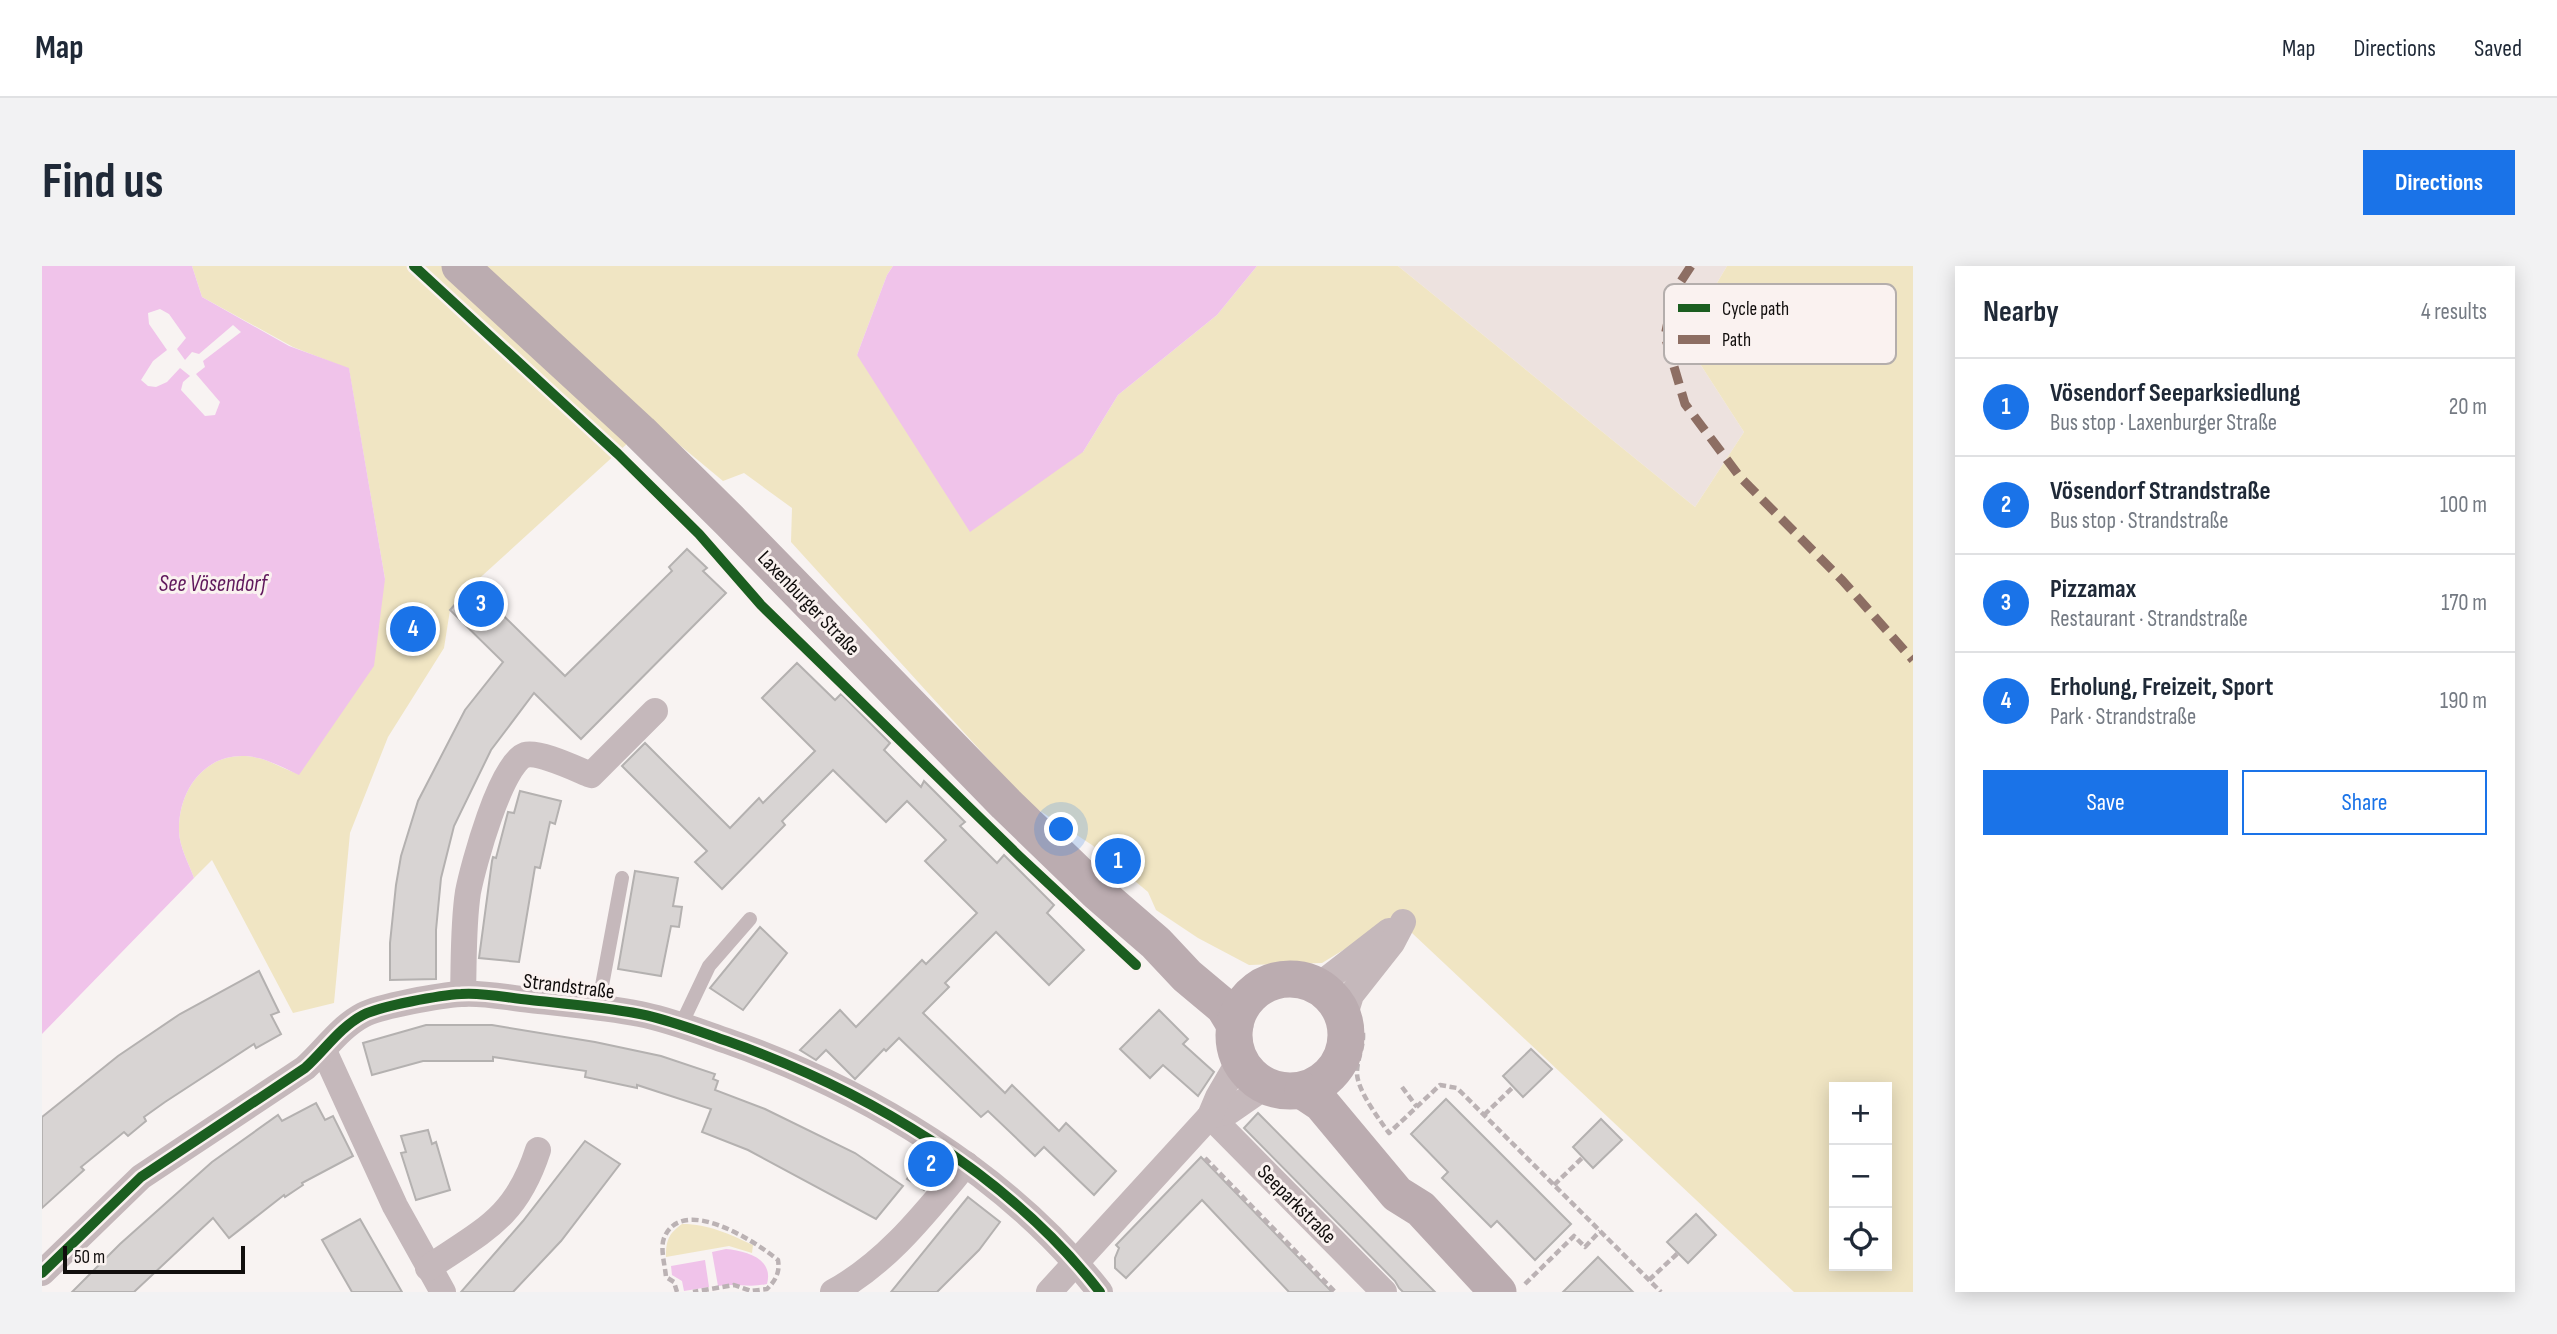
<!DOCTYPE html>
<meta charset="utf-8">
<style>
body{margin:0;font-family:"Sofia Sans Condensed",sans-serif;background:#f2f2f3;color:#1f2937}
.controls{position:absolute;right:21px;bottom:21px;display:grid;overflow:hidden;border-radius:0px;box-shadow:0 4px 18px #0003}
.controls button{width:63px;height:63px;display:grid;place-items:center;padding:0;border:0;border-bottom:2px solid #e0e1e3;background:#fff;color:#1f2937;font:35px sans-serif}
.scale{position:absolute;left:21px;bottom:18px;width:182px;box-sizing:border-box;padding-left:7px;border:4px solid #110e0d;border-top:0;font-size:19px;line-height:24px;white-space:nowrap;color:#110e0d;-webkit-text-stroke:5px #faf2f0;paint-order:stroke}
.you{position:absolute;left:1020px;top:564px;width:24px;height:24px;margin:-18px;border:5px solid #fff;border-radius:50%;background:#1a73e8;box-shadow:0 0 0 10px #1a73e833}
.badge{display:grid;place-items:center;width:46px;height:46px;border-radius:50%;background:#1a73e8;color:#fff;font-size:23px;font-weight:700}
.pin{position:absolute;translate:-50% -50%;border:4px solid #fff;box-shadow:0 2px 7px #0006}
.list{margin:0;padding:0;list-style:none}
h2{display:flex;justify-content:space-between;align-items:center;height:91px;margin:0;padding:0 28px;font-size:30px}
h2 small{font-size:23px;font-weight:400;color:#747a83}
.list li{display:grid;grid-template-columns:46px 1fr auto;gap:21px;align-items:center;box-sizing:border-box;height:98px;padding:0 28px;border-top:2px solid #e0e1e3}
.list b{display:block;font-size:26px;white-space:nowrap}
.list p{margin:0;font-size:23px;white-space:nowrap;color:#747a83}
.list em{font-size:23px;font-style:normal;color:#747a83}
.actions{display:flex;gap:14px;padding:21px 28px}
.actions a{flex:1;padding:16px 0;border:2px solid #1a73e8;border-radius:0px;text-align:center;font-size:24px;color:#1a73e8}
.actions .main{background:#1a73e8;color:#fff}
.icon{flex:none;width:38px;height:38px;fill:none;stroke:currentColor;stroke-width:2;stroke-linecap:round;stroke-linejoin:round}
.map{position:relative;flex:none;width:1871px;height:1026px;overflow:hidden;border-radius:0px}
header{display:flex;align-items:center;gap:42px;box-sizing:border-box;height:98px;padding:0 35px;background:#fff;border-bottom:2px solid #e0e1e3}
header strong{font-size:33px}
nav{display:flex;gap:38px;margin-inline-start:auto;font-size:24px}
.intro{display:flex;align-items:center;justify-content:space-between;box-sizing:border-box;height:168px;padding:0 42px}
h1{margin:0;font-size:49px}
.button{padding:18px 32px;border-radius:0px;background:#1a73e8;color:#fff;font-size:24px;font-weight:700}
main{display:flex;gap:42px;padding:0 42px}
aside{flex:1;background:#fff;border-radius:0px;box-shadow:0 4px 18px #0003}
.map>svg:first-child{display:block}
.built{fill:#ede2df}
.green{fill:#f0e5c3;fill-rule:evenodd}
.water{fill:#f0c3ea}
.pier{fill:#f8f3f2}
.building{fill:#d8d4d3;stroke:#b4b1b0;stroke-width:2}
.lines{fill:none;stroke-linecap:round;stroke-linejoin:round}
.path{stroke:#bbb2b4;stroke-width:4.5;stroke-dasharray:7 3.5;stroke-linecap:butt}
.lane{stroke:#c5b8bb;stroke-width:14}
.street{stroke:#c5b8bb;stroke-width:26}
.secondary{stroke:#bbacb0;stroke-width:37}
.quiet{stroke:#8d6e63;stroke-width:9;stroke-dasharray:18 9;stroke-linecap:butt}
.cycleway-casing{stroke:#faf2f0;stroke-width:15}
.cycleway{stroke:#1b5e20;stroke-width:10}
.labels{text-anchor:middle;stroke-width:6;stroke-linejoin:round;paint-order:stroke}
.street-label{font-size:21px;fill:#110e0d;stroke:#faf2f0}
.water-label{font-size:23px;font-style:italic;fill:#60185c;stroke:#faf2f0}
.key{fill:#faf2f0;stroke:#b4aeac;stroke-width:2}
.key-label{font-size:19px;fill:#110e0d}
</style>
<header>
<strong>Map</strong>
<nav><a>Map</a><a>Directions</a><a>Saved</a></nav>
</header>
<div class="intro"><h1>Find us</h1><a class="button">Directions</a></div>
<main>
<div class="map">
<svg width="1871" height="1026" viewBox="0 0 1871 1026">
<rect width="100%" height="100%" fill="#f8f3f2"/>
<!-- built -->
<path class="built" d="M1356 0H1685L1642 73 1702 166 1653 241Z"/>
<!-- green -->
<g class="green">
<path d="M150 0H408L598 166 430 319 408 344 402 382 346 471 308 567 292 737 251 747 170 594 152 612C147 598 137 580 137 565 136 520 168 481 216 492 230 495 243 504 257 508L343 313 307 103 251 81 160 31Z"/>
<path d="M444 0H851L845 9 815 89 1041 186 1076 129 1175 49 1215 0H1356L1653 241 1702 166 1642 73 1685 0H1871V1026H1752L1354 652 1280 697 1207 699 1156 672 1114 644 1106 626 1050 579 986 537 749 276 750 242 702 207 681 215 581 132ZM1792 821H1845V1000H1792Z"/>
<path d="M640 958C667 958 687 968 711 979L710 987 687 980 624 991C624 975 626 968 640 958Z"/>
</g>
<!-- water -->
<g class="water">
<path d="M0 0H150L160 31 247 80 307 102 343 313 332 400 257 509C244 503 229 495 216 492 168 481 136 520 137 565 137 580 147 598 152 612L0 768Z"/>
<path d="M851 0H1215L1175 49 1076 129 1041 186 928 266 815 89 845 9Z"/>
<path d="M684 983C704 985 732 992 725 1018 708 1022 693 1017 676 1020L670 986Z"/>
<path d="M663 994 667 1021 642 1025 640 1015 630 1009 629 1000Z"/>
</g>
<!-- pier -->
<path class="pier" d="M118 43 127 48 144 72 135 83 143 94 150 86 157 88 191 59 199 66 161 95 163 101 154 108 178 136 173 149 163 150 139 124 141 116 148 110 138 102 125 116 114 121 106 120 99 114 111 95 125 84 107 58 106 47Z"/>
<!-- building -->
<g class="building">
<path d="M645 283 665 302 661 305 684 327 539 473 492 427 449 484 412 560 399 612 394 664V713L348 714V677L354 619 359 590 376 535 423 444 461 396 408 344 430 319 523 410 630 305 627 301Z"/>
<path d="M755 397 793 434 799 428 848 477 842 484 879 521 882 515 923 556 918 560 955 597 962 589 1012 639 1005 647 1042 684 1007 719 954 666 903 717 907 721 881 747 963 827 970 819 1017 865 1024 857 1074 905 1052 929 1002 881 993 890 946 845 939 851 857 772 844 785 842 783 813 813 784 784 774 794 758 784 798 744 814 761 880 694 884 698 935 647 883 595 904 574 865 535 844 556 791 504 740 555 743 559 680 623 653 596 665 585 580 500 603 477 688 562 717 532 721 537 773 485 720 432Z"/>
<path d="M478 525 519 535 513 558 508 556 498 602 493 601 477 696 437 692 450 595 451 591 454 592 466 546 472 547Z"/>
<path d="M593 605 636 612 631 640 640 641 637 661 629 660 619 710 576 703Z"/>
<path d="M718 661 745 687 701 744 668 722Z"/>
<path d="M217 705 237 746 229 749 239 768 214 782 212 778 123 836 102 851 104 855 86 870 82 866 39 901 42 904 0 942V851L76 790 138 748Z"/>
<path d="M1117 744 1146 773 1141 778 1172 806 1156 830 1121 799 1108 812 1078 783Z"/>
<path d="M384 759H450L553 776 619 790 673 808 671 813 676 815 673 824 723 843 813 887 861 920 834 953 706 884 660 866 669 843 595 819V822L543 811 544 805 451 791V795H381L330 809 321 777Z"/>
<path d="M1489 783 1510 803 1481 831 1461 810Z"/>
<path d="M1404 833 1529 958 1493 994 1455 955 1449 961 1400 912 1406 906 1369 868Z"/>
<path d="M274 837 283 854 291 850 311 890 260 917 261 919 243 931 242 929 187 972 171 952 92 1026H30L78 978 170 896 236 849 240 855Z"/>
<path d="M1216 847 1393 1026H1361L1357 1022 1353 1015 1202 862Z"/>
<path d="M1559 853 1580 874 1551 902 1531 881Z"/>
<path d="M386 864 390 878 394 876 408 924 374 934 359 887 364 886 359 870Z"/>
<path d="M543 875 578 898 519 975 471 1026H419L481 955Z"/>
<path d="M1159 891 1290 1026H1247L1160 934 1084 1012 1073 1002V992L1077 982 1074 979Z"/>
<path d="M876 896 894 908 882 924 865 913Z"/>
<path d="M926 931 958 956 937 984 895 1026H849Z"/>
<path d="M1654 948 1674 969 1646 997 1625 976Z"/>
<path d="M318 953 330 974 360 1026H310L280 974Z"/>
<path d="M1556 991 1591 1026H1521Z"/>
</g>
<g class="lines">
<!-- path -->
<g class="path">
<path d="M1321 767C1322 781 1315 793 1315 807 1315 824 1337 853 1347 867L1398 819 1415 822 1619 1026"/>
<path d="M1360 821 1375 841"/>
<path d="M1442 849 1471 821"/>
<path d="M1163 892 1293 1026"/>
<path d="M1512 919 1541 891"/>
<path d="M1607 1014 1636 987"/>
<path d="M1483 1018 1532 970 1543 981 1558 965"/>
<path d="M635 1026 632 1016 624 1011C623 999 618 983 622 972 640 928 713 975 736 994 738 1006 734 1014 725 1023L709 1025 692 1019 651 1026"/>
</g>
<!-- lane -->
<g class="lane">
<path d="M556 741 580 612"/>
<path d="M639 759 667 700 708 653"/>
</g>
<!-- street -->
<g class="street">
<path d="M1276 720 1347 665"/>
<path d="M421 728C422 694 421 658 426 626 431 600 459 497 483 489 497 485 534 503 549 509L613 445"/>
<path d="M1302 752 1309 729 1350 677 1361 656"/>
<path d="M282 785 353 940 401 1026"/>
<path d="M1168 850 1342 1026"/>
<path d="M1168 850 1188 845 1224 820"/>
<path d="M386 1002C442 964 474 952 496 884"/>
<path d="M0 1007 99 911 263 802C282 785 298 761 321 749 338 740 399 729 419 728 441 726 466 732 488 734 525 738 562 741 598 748 628 754 656 765 685 775 824 824 965 907 1058 1026"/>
<path d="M791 1026C846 996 884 946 924 898"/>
<path d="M1007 1026 1168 850 1176 831 1197 795"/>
</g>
<!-- secondary -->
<g class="secondary">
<path d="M418 0 598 166 688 255 964 538 1055 626 1114 677 1145 710 1182 741 1193 759"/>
<circle cx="1248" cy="769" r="56"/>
<path d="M1261 825 1279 837 1355 928 1379 943 1456 1026"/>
</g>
<!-- quiet -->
<path class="quiet" d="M1649 0 1632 26 1623 70 1643 138 1698 211 1800 314 1871 394"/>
<!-- cycleway casing -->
<g class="cycleway-casing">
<g id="cycleway">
<path d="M372 0 576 188 657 268 719 339 978 591 1094 699"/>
<path d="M0 1007 99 911 263 802C282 785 298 761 321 749 338 740 399 729 419 728 441 726 466 732 488 734 525 738 562 741 598 748 628 754 656 765 685 775 824 824 965 907 1058 1026"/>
</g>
</g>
<!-- cycleway -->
<use href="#cycleway" class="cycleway"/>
</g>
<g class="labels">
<!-- street labels -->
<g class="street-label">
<text transform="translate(767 337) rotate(46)" y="7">Laxenburger Straße</text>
<text transform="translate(527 720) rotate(7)" y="7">Strandstraße</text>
<text transform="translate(1255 938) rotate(45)" y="7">Seeparkstraße</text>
</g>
<!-- water labels -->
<g class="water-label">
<text x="171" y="325">See Vösendorf</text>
</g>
</g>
<!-- legend -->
<rect x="1622" y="18" width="232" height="80" rx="10" class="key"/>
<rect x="1636" y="38" width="32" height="8" fill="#1b5e20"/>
<rect x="1636" y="69" width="32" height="9" fill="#8d6e63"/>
<g class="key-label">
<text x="1680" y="49">Cycle path</text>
<text x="1680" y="80">Path</text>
</g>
</svg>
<div class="controls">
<button>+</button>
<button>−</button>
<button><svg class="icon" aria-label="locate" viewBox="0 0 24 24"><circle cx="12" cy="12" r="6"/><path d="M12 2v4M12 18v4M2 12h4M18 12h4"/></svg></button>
</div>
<div class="scale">50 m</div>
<div class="you"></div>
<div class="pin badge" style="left:1076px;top:595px">1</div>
<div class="pin badge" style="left:889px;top:898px">2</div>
<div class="pin badge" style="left:439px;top:338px">3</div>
<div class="pin badge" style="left:371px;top:363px">4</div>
</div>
<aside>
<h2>Nearby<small>4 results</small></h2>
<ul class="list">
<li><span class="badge">1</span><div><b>Vösendorf Seeparksiedlung</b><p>Bus stop · Laxenburger Straße</p></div><em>20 m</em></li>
<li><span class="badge">2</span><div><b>Vösendorf Strandstraße</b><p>Bus stop · Strandstraße</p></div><em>100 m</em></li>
<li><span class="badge">3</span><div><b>Pizzamax</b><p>Restaurant · Strandstraße</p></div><em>170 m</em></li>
<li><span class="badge">4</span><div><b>Erholung, Freizeit, Sport</b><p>Park · Strandstraße</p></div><em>190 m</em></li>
</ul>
<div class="actions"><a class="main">Save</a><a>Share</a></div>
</aside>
</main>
